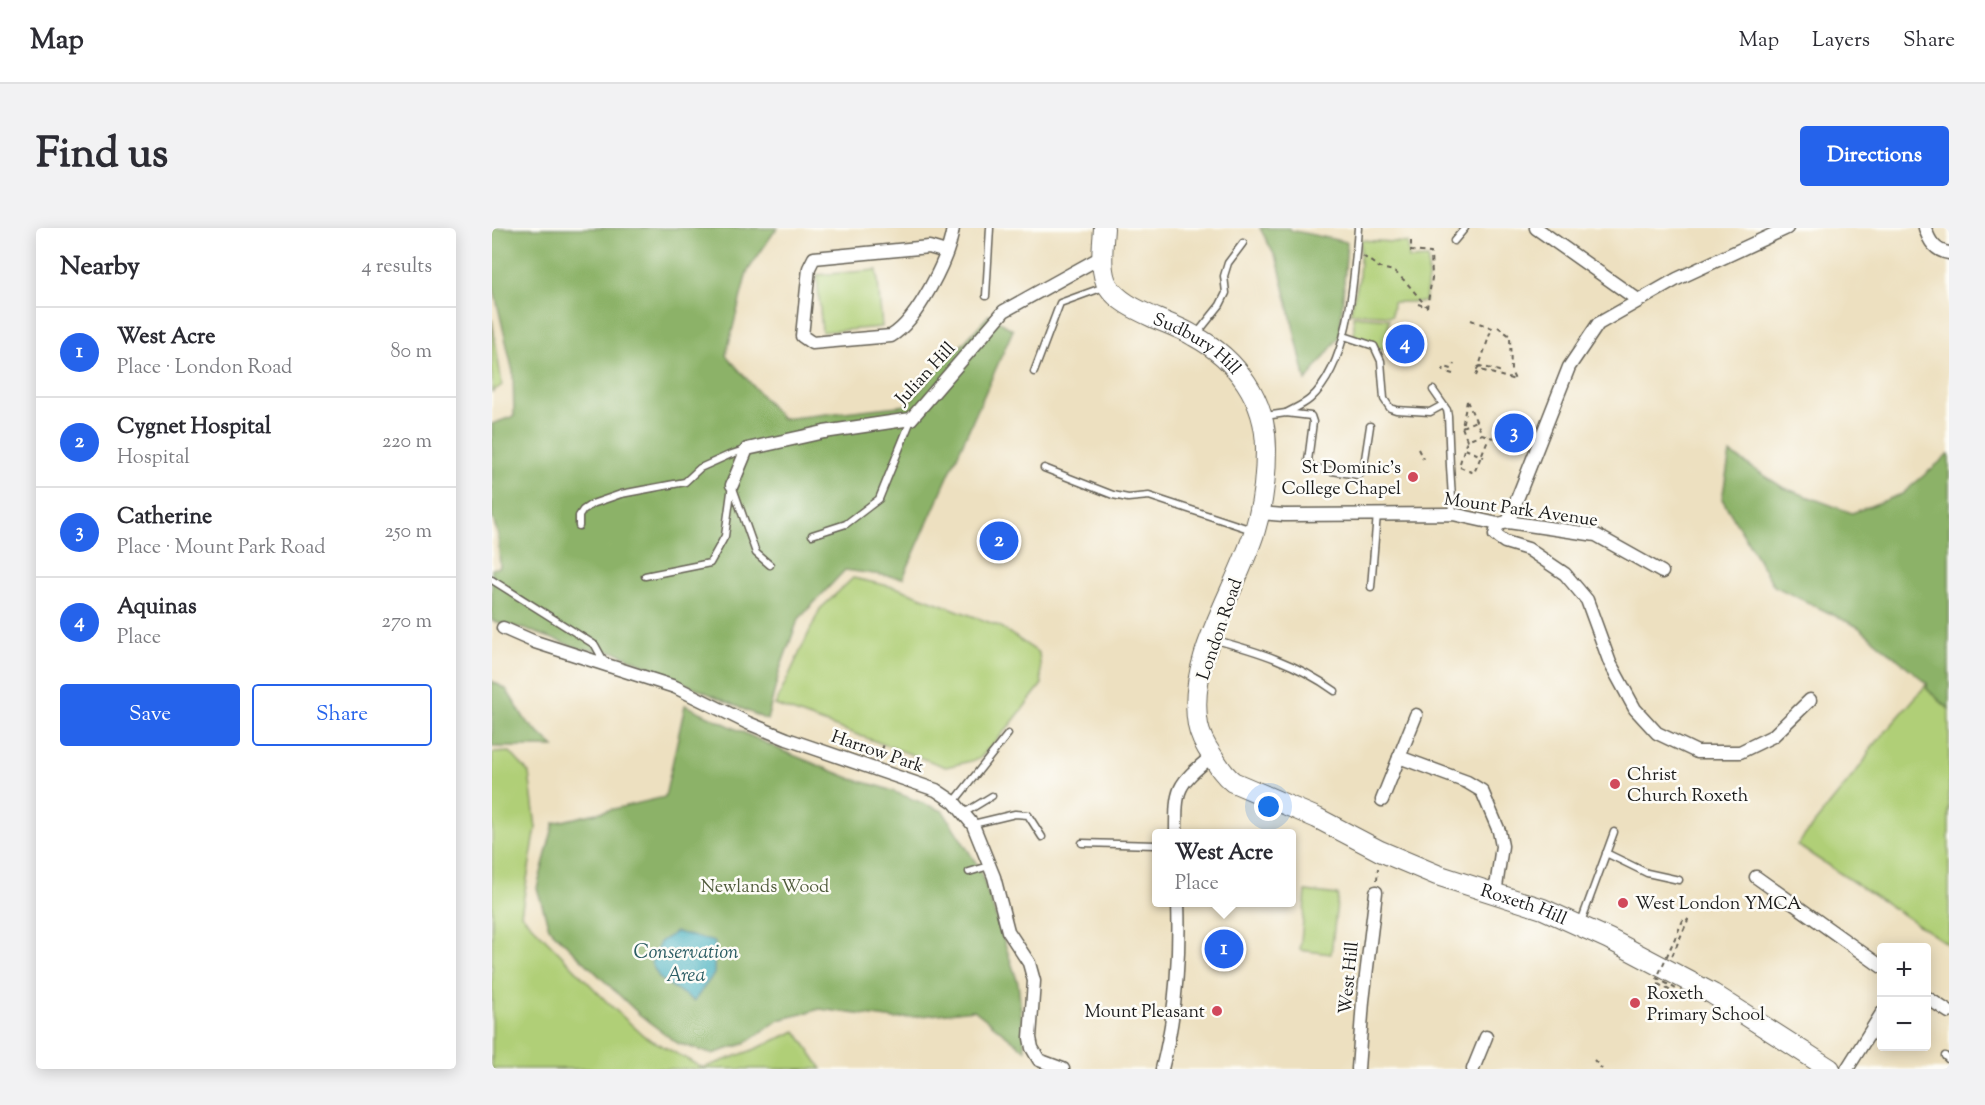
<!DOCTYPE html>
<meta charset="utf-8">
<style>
body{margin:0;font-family:"Sorts Mill Goudy",serif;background:#f2f2f3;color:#2b2b33}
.controls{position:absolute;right:18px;bottom:18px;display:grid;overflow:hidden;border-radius:6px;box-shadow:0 3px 15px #0003}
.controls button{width:54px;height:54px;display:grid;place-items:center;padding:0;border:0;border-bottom:2px solid #e1e1e2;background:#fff;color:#2b2b33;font:30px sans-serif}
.you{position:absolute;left:777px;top:579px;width:21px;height:21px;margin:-15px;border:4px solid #fff;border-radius:50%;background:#1a73e8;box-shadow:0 0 0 9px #1a73e833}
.badge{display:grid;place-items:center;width:39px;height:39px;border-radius:50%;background:#2563eb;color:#fff;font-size:20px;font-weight:700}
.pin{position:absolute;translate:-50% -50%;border:3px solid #fff;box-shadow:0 2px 6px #0006}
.popup{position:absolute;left:660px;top:601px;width:144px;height:78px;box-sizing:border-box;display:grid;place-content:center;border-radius:6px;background:#fff;filter:drop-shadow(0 2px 4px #0005);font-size:20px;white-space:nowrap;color:#7c7c81}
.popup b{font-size:22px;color:#2b2b33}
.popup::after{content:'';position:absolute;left:50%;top:100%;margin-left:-12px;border:12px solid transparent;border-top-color:#fff}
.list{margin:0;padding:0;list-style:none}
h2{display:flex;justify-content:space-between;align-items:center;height:78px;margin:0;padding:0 24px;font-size:26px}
h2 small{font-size:20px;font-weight:400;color:#7c7c81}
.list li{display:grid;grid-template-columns:39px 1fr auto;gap:18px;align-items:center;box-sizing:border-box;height:90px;padding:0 24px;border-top:2px solid #e1e1e2}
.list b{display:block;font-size:22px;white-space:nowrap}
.list p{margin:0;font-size:20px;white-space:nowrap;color:#7c7c81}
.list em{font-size:20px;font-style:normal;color:#7c7c81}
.actions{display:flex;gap:12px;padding:18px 24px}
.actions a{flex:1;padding:14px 0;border:2px solid #2563eb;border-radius:6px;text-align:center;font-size:21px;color:#2563eb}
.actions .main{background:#2563eb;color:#fff}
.map{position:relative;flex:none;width:1457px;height:841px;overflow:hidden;border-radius:6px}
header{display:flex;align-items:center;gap:36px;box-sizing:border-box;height:84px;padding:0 30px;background:#fff;border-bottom:2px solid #e1e1e2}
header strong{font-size:28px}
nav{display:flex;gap:33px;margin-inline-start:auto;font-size:21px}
.intro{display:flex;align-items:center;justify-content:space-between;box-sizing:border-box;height:144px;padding:0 36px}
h1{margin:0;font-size:42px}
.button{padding:15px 27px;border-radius:6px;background:#2563eb;color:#fff;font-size:21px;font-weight:700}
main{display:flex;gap:36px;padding:0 36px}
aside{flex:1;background:#fff;border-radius:6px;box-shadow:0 3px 15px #0003}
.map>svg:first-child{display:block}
.green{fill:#b0cf77;stroke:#66764a;stroke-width:1.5}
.forest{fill:#8cb268;stroke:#546742;stroke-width:1.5}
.water{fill:#3fadbd;stroke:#2e646c;stroke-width:1.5}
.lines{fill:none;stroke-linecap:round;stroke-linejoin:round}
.lane-casing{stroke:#656155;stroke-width:9}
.street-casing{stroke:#656155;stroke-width:15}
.primary-casing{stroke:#656155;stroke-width:22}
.path{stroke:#656155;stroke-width:2;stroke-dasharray:4.5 4.5;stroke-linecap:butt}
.lane{stroke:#fff;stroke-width:6}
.street{stroke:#fff;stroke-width:12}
.primary{stroke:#fff;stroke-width:20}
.path-bridge{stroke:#656155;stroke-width:2;stroke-dasharray:4.5 4.5;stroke-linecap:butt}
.poi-dot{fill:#d1495b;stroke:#fdfcf7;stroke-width:2}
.labels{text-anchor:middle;stroke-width:5;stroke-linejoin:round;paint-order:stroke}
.street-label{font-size:18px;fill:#1c1c1c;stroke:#fdfcf7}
.poi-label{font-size:18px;fill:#1c1c1c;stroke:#fdfcf7;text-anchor:start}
.park-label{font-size:18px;fill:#505b3c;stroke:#fdfcf7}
.water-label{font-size:20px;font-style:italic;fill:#2c5d64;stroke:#fdfcf7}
</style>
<header>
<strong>Map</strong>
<nav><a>Map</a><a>Layers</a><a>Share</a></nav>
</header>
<div class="intro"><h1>Find us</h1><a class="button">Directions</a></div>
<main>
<aside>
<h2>Nearby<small>4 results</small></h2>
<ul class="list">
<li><span class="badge">1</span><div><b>West Acre</b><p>Place · London Road</p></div><em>80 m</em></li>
<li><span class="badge">2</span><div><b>Cygnet Hospital</b><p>Hospital</p></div><em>220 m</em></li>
<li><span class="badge">3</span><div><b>Catherine</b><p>Place · Mount Park Road</p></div><em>250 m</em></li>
<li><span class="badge">4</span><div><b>Aquinas</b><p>Place</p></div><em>270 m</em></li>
</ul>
<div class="actions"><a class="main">Save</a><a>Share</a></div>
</aside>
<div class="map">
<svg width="1457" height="841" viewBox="0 0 1457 841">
<rect width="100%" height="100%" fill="#fdfcf7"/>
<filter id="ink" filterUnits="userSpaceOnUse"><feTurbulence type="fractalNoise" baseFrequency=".0167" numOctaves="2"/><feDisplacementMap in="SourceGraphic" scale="12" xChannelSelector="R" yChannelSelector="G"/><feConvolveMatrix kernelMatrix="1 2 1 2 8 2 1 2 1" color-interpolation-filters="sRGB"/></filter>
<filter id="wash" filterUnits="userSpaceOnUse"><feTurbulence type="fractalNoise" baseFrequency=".008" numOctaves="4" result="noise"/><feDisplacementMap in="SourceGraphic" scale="24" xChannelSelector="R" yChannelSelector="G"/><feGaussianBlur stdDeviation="1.35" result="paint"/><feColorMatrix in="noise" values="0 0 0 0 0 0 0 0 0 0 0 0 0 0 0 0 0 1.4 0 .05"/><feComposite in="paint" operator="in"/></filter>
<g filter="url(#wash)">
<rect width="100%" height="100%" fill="#ede0c0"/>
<!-- green -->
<g class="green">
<path d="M869 12 916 15 917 31 936 30V50L933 74H901L900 88 858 85 867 51Z"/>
<path d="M385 42 390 99 330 104 325 47Z"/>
<path d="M861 88 897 91 895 120 889 122 882 118 863 113Z"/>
<path d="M0 91 10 157 0 164Z"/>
<path d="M361 350 406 360 507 398 547 425 550 456 519 496 487 531 454 539 283 477 328 381Z"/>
<path d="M1435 456V461L1457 481V717L1305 617 1371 535 1377 525 1376 524Z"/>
<path d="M18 524 37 545 44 600 29 686 118 777 152 808 211 840 261 822 304 803 330 841H0V525Z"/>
<path d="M814 663 846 667 839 726 808 722Z"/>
</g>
<!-- forest -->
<g class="forest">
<path d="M0 0H286L282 4 255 44 234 127 290 191 415 177 497 87 521 102 411 350 353 342 306 392 288 441 275 492 124 424 89 421 36 402 0 393V341L8 339 6 307 0 288V196L22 188 21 144 0 53Z"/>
<path d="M768 0H798V2L855 14 848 108 814 153 786 34Z"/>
<path d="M1238 225 1290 259 1360 285 1410 266 1457 226V481L1435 461V455L1366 399 1282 358 1230 271Z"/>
<path d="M0 453 14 461 34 493 62 519H0Z"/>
<path d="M193 477 291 523 360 551 390 559 451 583 488 641 526 755 533 822 482 782 403 791 328 781 287 792 252 816 220 826 185 815 148 787 57 700 45 660 62 595 173 569Z"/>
</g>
<!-- water -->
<path class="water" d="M184 704 223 714 222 746 202 773 168 751 159 735 168 714Z"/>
</g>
<g filter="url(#ink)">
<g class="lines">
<!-- lane casing -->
<g class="lane-casing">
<g id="lane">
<path d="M962 13 973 0"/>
<path d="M494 68 498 0"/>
<path d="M704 107 728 77 734 65 732 48 736 35 751 15"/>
<path d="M852 108 882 118 889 133 892 171 898 180 904 182 938 184 951 177"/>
<path d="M542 144 568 75 612 59"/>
<path d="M941 162 955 182 956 188 958 238 961 286"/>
<path d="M794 185C801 181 811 177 818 171 858 136 862 50 866 0"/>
<path d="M773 188 794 185 819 188 821 194 816 233 821 240 866 247 871 244 878 198"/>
<path d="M552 240 621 267 636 270 657 268 760 302"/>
<path d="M241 260 264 325 278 337"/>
<path d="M87 298V288L91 282 100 276 129 266 193 254 208 240 237 227 255 221"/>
<path d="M320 307 354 296 387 271 419 192"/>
<path d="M153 348 218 335 233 308 240 257"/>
<path d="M0 352 103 417 113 435"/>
<path d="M879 359 885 286"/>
<path d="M720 411C765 423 804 435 843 463"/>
<path d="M462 574 516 506"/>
<path d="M472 585 500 568"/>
<path d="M481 596 523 586 536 587 550 609"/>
<path d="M590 615 664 617"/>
<path d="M1114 625 1155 645 1187 652"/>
<path d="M477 644 497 638"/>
<path d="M1089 694 1122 604"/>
<path d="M1453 828 1457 832"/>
</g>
</g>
<!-- street casing -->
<g class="street-casing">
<g id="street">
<path d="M1044 0 1146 72"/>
<path d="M1433 0C1437 13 1443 23 1457 25"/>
<path d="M454 24 437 19 322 30 317 40 310 108 320 115 399 108C425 93 457 30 461 0"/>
<path d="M240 257 255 221 332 204 419 191 512 83 611 28"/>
<path d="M767 285 792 287 961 286 1006 296 1016 294 1104 307 1170 344"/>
<path d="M1016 294 1077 139 1106 96 1185 51 1295 0"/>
<path d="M1006 296 1003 307 1013 314 1036 321 1073 346 1095 372 1118 435 1143 481 1165 505 1205 524H1248L1281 508 1318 472"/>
<path d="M11 400 43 414 183 459 256 495 295 511 444 562 462 574 481 597 502 649 516 703 537 735 542 753 538 810 540 820 547 832 571 841"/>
<path d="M907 529 975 554 990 563 1007 603 1010 618 1003 666"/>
<path d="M890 572 924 487"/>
<path d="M684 606C684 559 684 558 720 528"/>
<path d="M1264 649 1390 739"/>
<path d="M1434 769 1457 784"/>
<path d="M670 841C684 786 688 731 686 674"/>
<path d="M866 841 871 773 884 664"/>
<path d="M981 841 994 809"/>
<path d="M1355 841 1390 785"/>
</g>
</g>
<!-- primary casing -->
<g class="primary-casing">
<g id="primary">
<path id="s1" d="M612 0C611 17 607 43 616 58 627 75 648 83 665 91 677 96 691 101 702 108 745 131 774 172 774 221 774 248 771 276 763 302 745 362 694 431 706 497 708 509 714 519 721 529 727 539 732 547 741 554L825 590 888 623 945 647 1051 681 1117 711 1221 766 1338 841"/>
</g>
</g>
<!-- path -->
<g class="path">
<path d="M919 13V23L939 25 940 50 935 79"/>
<path d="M871 28 888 40 902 43 914 54 935 79"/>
<path d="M926 76 935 79"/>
<path d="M979 92 1000 100 987 138"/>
<path d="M1006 99 1018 108 1019 143 1023 152"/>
<path d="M961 146 951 143 952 139 960 141 962 136"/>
<path d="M984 148 988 138 1007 143 1006 147"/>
<path d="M975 173 970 199 975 212 990 206"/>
<path d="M975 173 990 206 1001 210"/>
<path d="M970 199 984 193"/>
<path d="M926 221 931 231"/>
<path d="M973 221 992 229"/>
<path d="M968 235 975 212"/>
<path d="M968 239 982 245 997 209"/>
<path d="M370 524 371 521 388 527 392 516"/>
<path d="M885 652 886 640"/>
<path d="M1102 832 1110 841"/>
</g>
<!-- lane -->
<use href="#lane" class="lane"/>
<!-- street -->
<use href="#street" class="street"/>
<!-- primary -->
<use href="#primary" class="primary"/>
<!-- path-bridge -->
<g class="path-bridge">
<path d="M987 138 985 141 1023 152"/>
<path d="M1166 756 1196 772 1198 769 1165 750 1192 690 1196 692 1180 728"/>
</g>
</g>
</g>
<!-- markers -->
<g class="poi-dot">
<circle cx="921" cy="249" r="6"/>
<circle cx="1123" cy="556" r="6"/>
<circle cx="1131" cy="675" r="6"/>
<circle cx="1143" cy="775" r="6"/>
<circle cx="725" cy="783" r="6"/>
</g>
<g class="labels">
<!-- street labels -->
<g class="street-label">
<text dy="6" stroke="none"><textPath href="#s1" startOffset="166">Sudbury Hill</textPath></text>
<text transform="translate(433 145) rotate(-47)" y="6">Julian Hill</text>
<text transform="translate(1029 281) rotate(8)" y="6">Mount Park Avenue</text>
<text transform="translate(727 401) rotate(-71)" y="6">London Road</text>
<text transform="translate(386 523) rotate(19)" y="6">Harrow Park</text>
<text dy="6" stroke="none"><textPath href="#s1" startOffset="972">Roxeth Hill</textPath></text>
<text transform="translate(856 750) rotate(-84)" y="6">West Hill</text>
</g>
<!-- poi labels -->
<g class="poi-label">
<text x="909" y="245" text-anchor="end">St Dominic's<tspan x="909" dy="21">College Chapel</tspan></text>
<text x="1135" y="552">Christ<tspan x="1135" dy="21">Church Roxeth</tspan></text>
<text x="1143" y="681">West London YMCA</text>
<text x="1155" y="771">Roxeth<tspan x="1155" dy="21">Primary School</tspan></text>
<text x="713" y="789" text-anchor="end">Mount Pleasant</text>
</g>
<!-- park labels -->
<g class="park-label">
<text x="273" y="664">Newlands Wood</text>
</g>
<!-- water labels -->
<g class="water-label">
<text x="194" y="730">Conservation<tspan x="194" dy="23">Area</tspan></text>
</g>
</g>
</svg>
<div class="controls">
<button>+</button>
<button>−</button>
</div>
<div class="you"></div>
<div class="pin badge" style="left:732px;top:721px">1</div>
<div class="popup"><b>West Acre</b>Place</div>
<div class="pin badge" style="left:507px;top:313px">2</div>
<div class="pin badge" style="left:1022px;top:205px">3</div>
<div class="pin badge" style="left:913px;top:116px">4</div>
</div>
</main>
